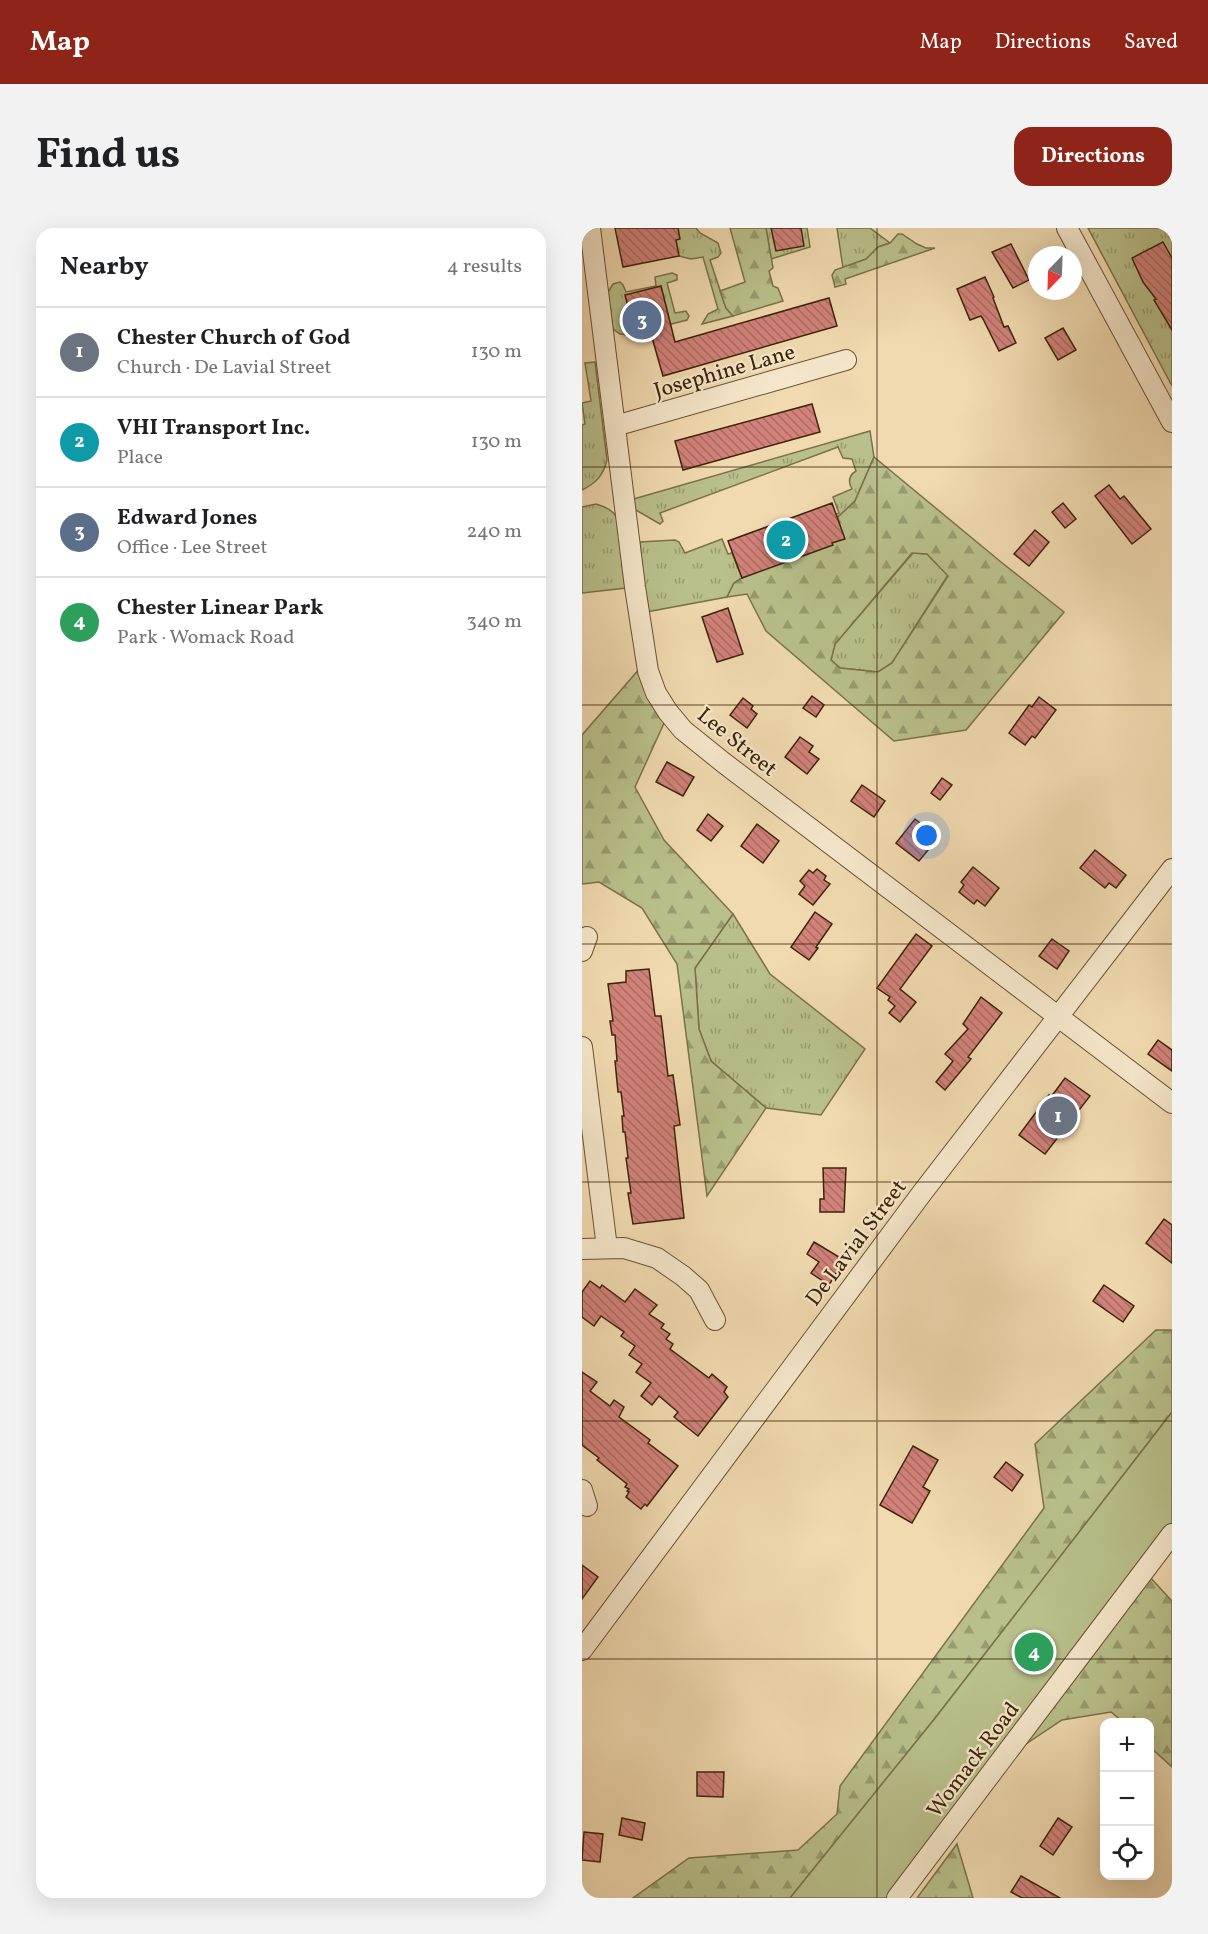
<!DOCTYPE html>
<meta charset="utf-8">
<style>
body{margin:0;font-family:Vollkorn,serif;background:#f2f2f2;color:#202124}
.controls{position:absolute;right:18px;bottom:18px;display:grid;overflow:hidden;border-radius:12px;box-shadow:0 6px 24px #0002}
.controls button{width:54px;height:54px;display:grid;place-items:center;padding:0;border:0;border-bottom:2px solid #e0e0e0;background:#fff;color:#202124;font:30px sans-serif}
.compass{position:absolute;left:446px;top:18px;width:54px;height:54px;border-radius:50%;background:#fff;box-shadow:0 6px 24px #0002;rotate:203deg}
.you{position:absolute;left:345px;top:608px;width:21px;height:21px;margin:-15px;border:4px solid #fff;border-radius:50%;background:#1a73e8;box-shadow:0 0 0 9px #1a73e833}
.badge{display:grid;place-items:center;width:39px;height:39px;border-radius:50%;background:#8f2418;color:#fff;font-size:20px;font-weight:700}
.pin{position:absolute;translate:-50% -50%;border:3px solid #fff;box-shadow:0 2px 6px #0006}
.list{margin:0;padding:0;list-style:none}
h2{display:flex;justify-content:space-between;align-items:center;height:78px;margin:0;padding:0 24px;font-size:26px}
h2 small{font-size:20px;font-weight:400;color:#757577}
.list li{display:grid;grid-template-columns:39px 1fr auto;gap:18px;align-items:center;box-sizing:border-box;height:90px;padding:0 24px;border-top:2px solid #e0e0e0}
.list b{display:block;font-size:22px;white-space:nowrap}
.list p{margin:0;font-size:20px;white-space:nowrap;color:#757577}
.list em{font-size:20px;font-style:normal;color:#757577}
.icon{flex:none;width:33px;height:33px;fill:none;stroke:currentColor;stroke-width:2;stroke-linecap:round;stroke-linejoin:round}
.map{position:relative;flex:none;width:590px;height:1670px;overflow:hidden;border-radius:18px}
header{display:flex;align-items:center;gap:36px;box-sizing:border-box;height:84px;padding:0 30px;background:#8f2418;color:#fff}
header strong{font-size:28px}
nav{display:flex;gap:33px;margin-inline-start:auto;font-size:21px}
.intro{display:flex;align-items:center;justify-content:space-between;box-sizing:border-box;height:144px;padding:0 36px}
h1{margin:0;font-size:42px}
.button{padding:15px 27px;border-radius:18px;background:#8f2418;color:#fff;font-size:21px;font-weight:700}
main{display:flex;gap:36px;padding:0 36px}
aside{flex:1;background:#fff;border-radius:18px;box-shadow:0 6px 24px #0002}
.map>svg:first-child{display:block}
.grass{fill:url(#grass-tufts);stroke:#7b7249;stroke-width:1.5}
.forest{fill:url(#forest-firs);stroke:#7b7249;stroke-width:1.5;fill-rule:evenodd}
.park{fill:#b9c08b;stroke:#7b7249;stroke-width:1.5}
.building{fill:url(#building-back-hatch);stroke:#3d2407;stroke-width:1.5}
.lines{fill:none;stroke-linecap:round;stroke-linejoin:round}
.minor-casing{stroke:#6a5231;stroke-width:22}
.minor{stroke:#f6e7cc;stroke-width:20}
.grid{fill:none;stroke:#3d2407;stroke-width:1.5;stroke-opacity:0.55}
.labels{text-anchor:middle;stroke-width:4.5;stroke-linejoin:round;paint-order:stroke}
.street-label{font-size:22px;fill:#3d2407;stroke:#f6e7cc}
</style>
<header>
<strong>Map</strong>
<nav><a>Map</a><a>Directions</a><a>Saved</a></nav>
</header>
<div class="intro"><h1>Find us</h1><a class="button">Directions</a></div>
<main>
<aside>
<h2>Nearby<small>4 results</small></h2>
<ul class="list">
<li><span class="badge" style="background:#6b7280">1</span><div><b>Chester Church of God</b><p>Church · De Lavial Street</p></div><em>130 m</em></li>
<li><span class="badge" style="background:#0f9aa8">2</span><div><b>VHI Transport Inc.</b><p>Place</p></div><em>130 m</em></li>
<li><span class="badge" style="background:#5c6f8a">3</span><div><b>Edward Jones</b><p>Office · Lee Street</p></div><em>240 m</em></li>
<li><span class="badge" style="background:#2e9e5b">4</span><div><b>Chester Linear Park</b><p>Park · Womack Road</p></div><em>340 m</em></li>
</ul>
</aside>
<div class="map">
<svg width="590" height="1670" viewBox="0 0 590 1670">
<defs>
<pattern id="grass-tufts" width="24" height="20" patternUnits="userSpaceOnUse" patternTransform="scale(1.5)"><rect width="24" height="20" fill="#b9c08b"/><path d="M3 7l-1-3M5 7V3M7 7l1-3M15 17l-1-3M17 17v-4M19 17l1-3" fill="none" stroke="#989c70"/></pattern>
<pattern id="forest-firs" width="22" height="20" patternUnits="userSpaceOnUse" patternTransform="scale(1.5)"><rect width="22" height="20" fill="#b9c08b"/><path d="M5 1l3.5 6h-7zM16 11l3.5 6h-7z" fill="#989c70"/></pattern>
<pattern id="building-back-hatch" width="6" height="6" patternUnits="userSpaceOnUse" patternTransform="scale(1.5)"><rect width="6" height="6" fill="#d2827b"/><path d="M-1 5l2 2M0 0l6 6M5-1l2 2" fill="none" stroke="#ac6a63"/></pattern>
</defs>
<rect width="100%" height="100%" fill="#f1dab0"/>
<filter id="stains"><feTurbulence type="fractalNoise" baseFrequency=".00333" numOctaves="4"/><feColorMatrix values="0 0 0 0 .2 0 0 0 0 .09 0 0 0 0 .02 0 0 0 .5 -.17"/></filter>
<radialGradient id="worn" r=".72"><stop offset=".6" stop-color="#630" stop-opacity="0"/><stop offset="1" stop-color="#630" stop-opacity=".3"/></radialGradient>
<!-- grass -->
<g class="grass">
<path d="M54 0H114L118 5 136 15 139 25 136 29 128 32 144 80 151 88 120 96 126 86 136 81 121 29 109 31 97 28Z"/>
<path d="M184 0H225L228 19 189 31Z"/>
<path d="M255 0H288L308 15 296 19 285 31 261 40Z"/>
<path d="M506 0H590V158Z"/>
<path d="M90 45 95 47V52L85 55 93 85 104 83 107 88 105 92 46 107 38 106 31 101 25 66 31 56 38 54 41 57 44 64 74 58 73 49Z"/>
<path d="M13 134 25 232C21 248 14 255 0 262V197L3 196 0 175 9 173 3 135Z"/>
<path d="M288 203 292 229 273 273 255 290 254 286 257 285 251 269 270 261C266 254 266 248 274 243L270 231 261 230 256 219 78 285 81 293 78 296 52 281 48 272Z"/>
<path d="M14 276C24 279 30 282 36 290L44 360 0 365V279Z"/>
<path d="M140 311 146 326 150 325 160 350 152 355 145 369 64 384 58 314 93 312 97 314 103 325Z"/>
<path d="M331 325 345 326 366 347 310 435 296 444 258 440 249 432 253 416Z"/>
<path d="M151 686 188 746 283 821 239 887 184 880 129 833 117 801 113 740Z"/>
</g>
<!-- forest -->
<g class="forest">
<path d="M148 0H184L191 40 187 43 191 58 196 60 201 73 151 88 144 80 138 63 163 54Z"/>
<path d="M316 6H320L335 16 344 20H353L263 51 264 56 253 59 250 47 253 42 284 31 296 19 308 15Z"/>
<path d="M292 229 419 334 482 384 384 502 312 513 184 403 165 366 145 369 152 355 160 350 246 312 255 290 273 273ZM330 325 345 326 366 348 310 435 296 444 258 440 249 432 253 416Z"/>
<path d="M59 439 83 493 53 559 82 612 151 686 113 740 117 801 129 833 184 880 125 968 95 736 60 680 17 654 0 656V507Z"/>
<path d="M574 1102H590V1184L354 1489 208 1670H51L107 1630 216 1622 255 1586 258 1558 462 1280 453 1216Z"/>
<path d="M566 1347 590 1373V1539L568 1519V1494H541L529 1484 480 1492 432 1524Z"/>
<path d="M375 1616 391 1670H335Z"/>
</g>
<!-- park -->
<path class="park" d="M590 1184V1304L315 1670H208L354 1489Z"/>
<!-- building -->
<g class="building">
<path d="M33 0H96L98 11 94 12 97 28 41 39Z"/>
<path d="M189 0H219L222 18 194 23Z"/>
<path d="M581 14 590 30V102L572 72 574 71 561 54 550 30Z"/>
<path d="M429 16 447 52 431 60 410 24Z"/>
<path d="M403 49 412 69 411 70 422 99 426 98 434 115 417 123 401 91 399 88 388 92 375 61Z"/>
<path d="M79 58 93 114 247 70 255 98 81 148 67 99 52 103 43 67Z"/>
<path d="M481 100 494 122 476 132 463 110Z"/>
<path d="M230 176 238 204 101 242 93 213Z"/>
<path d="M527 257 538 271 542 268 569 301 550 316 513 268Z"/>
<path d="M250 275 263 311 250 315 251 317 160 350 146 313Z"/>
<path d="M481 275 494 291 483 300 470 284Z"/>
<path d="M453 302 467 314 447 338 432 326Z"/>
<path d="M146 380 161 426 135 434 120 389Z"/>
<path d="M230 468 242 477 234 489 221 480Z"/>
<path d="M457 469 474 482 453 510 450 508 443 517 427 505 447 477 450 479Z"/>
<path d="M161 470 171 478 169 481 175 486 165 500 148 487Z"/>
<path d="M218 509 231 518 227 524 237 531 225 546 203 529Z"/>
<path d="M85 534 112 549 101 568 74 554Z"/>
<path d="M360 550 370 557 358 572 349 565Z"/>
<path d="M280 557 303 573 292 589 269 573Z"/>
<path d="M126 586 141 598 129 613 115 602Z"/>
<path d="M333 591 347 602 341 610 344 613 340 617 346 622 337 633 314 615Z"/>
<path d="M175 596 197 613 181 635 159 618Z"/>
<path d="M513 622 544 647 534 660 527 655 523 660 498 640Z"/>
<path d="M391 639 417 660 403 678 395 672 392 676 377 664 382 657 379 654Z"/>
<path d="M235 641 244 648 242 652 248 656 231 677 217 666 223 658 218 653 227 642 231 645Z"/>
<path d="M233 684 250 696 234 719 236 720 227 732 209 719Z"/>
<path d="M334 706 350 718 318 761 334 774 318 794 307 785 313 778 306 772 308 769 295 760Z"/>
<path d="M470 711 487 723 475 741 457 728Z"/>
<path d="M67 741 73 788H79L86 848 91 847 95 875 98 897 92 898 102 990 51 996 46 965H49L44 930H46L43 904H41L40 888H42L39 864H36L33 833H35L33 807H30L28 793H31L26 756 44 754V743Z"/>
<path d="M399 769 420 785 386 829 389 831 363 862 354 854 371 833 363 826 386 801 381 796Z"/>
<path d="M576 812 590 822V843L566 826Z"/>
<path d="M483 850 508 868 463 926 437 907 467 867 469 869Z"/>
<path d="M241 940H264L262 984H238V971H242Z"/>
<path d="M582 991 590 997V1035L564 1015Z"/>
<path d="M232 1014 262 1032 247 1057 229 1045 237 1034 225 1026Z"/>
<path d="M8 1053 18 1060 20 1057 43 1074 53 1061 75 1077 67 1086 82 1096 79 1100 88 1106 84 1111 91 1116 88 1121 127 1150 130 1146 145 1159 142 1164 146 1169 116 1208 92 1189 96 1184 77 1168 70 1177 59 1168 69 1155 54 1144 60 1136 47 1127 53 1118 39 1108 42 1104 19 1088 12 1098 0 1089V1064Z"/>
<path d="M522 1057 552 1078 541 1094 511 1073Z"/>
<path d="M0 1144 15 1154 8 1163 28 1178 32 1172 42 1179 37 1189 68 1212 66 1215 96 1238 65 1278 63 1276 59 1281 44 1269 47 1264 45 1263 47 1261 43 1259 45 1256 15 1232 17 1230 0 1217Z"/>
<path d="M331 1218 356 1232 341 1259 348 1263 330 1295 298 1277Z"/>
<path d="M424 1234 441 1247 430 1263 412 1249Z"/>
<path d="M0 1337 16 1349 0 1371Z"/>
<path d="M115 1544H142L141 1569 115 1568Z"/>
<path d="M40 1590 63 1595 60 1612 37 1607Z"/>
<path d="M476 1590 490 1599 471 1627 458 1618Z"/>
<path d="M2 1604 21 1606 18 1634 0 1632Z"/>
<path d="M439 1648 478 1670H440L429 1664Z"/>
</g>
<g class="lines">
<!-- minor casing -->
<g class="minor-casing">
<g id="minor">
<path d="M8 0 53 359 66 443 74 465 86 484 101 502 142 535 590 875"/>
<path d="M485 0 590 194"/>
<path d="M33 198 264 132"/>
<path d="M0 723 5 709"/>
<path d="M0 819 25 1020"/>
<path d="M0 1021 42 1020 75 1030 101 1048 117 1062 133 1092"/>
<path d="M0 1262 5 1278"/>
<path d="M0 1422 340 965 590 641"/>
<path d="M315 1670 590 1306"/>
</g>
</g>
<!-- minor -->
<use href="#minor" class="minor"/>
</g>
<!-- grid -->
<path class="grid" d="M295 0V1670M0 239H590M0 477H590M0 716H590M0 954H590M0 1193H590M0 1431H590"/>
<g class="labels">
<!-- street labels -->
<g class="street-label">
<text transform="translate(142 142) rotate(-16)" y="8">Josephine Lane</text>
<text transform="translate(156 513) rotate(39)" y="8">Lee Street</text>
<text transform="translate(273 1014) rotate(-53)" y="8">De Lavial Street</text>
<text transform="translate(390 1531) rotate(-53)" y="8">Womack Road</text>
</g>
</g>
<rect width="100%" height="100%" filter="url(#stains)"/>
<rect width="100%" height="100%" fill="url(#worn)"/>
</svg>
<div class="controls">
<button>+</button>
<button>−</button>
<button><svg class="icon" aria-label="locate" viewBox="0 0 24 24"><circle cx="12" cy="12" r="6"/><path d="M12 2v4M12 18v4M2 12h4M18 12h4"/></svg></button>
</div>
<svg class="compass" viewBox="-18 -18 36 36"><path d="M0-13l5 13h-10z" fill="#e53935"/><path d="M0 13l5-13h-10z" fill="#757577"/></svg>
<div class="you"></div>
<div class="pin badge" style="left:476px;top:888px;background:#6b7280">1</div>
<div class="pin badge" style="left:204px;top:312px;background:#0f9aa8">2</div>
<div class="pin badge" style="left:60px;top:92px;background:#5c6f8a">3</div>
<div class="pin badge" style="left:452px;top:1424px;background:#2e9e5b">4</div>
</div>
</main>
